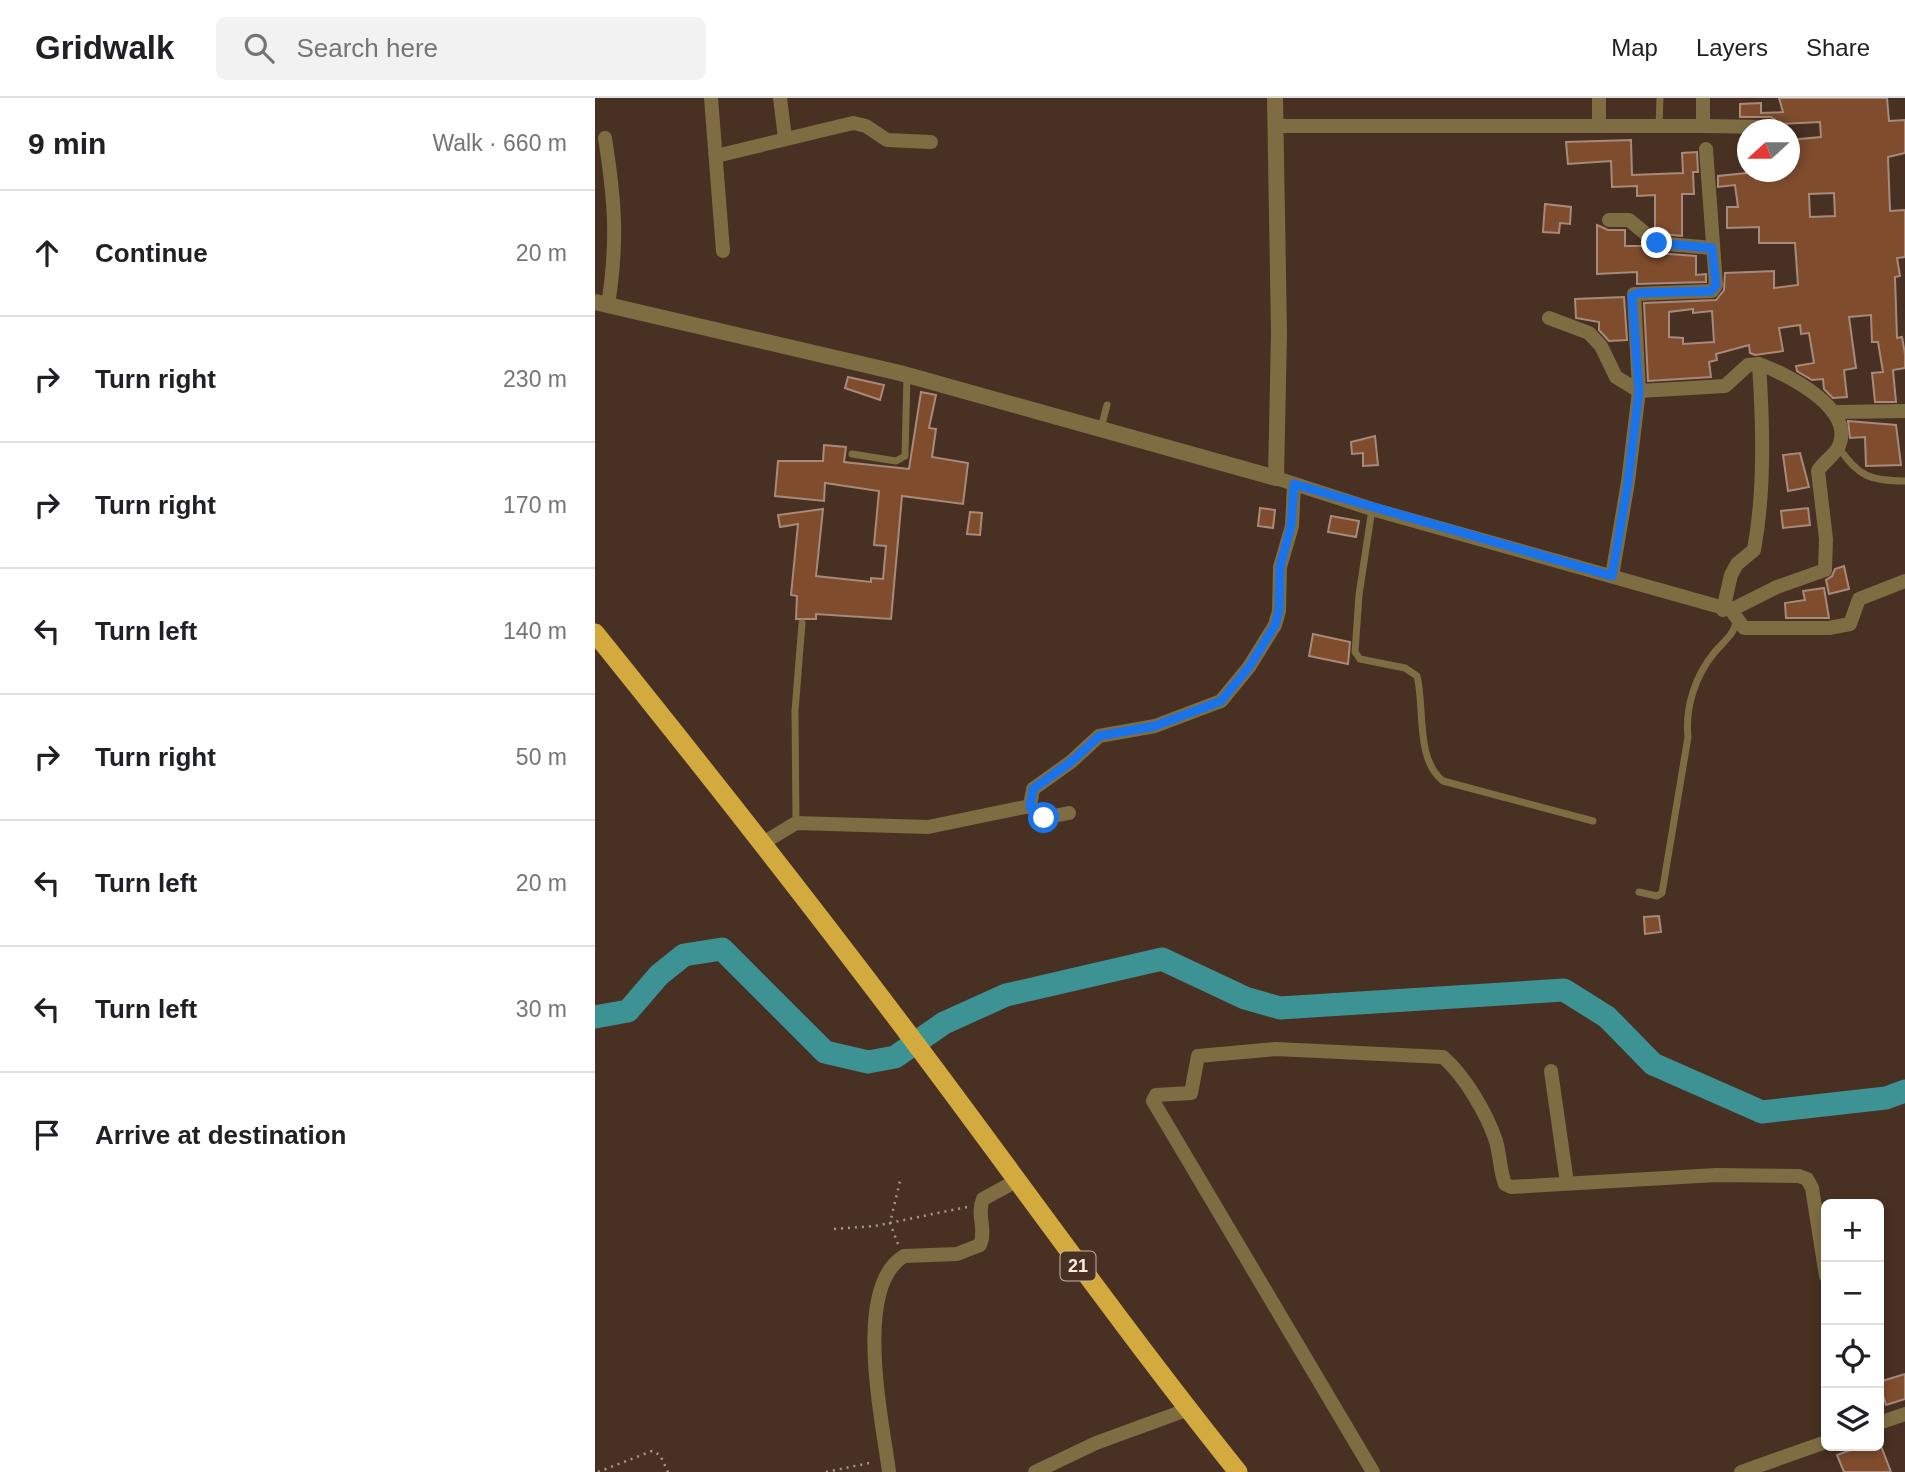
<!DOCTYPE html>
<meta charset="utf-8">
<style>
body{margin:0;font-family:Helvetica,sans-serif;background:#f2f2f2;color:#202124}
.controls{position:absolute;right:21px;bottom:21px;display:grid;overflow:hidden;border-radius:10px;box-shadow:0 4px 10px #0003}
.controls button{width:63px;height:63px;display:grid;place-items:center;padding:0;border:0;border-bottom:2px solid #e0e0e0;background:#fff;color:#202124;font:35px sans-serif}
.compass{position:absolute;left:1142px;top:21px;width:63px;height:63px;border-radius:50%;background:#fff;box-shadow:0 4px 10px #0003;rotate:249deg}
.stop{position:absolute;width:21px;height:21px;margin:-16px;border:5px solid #1a73e8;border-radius:50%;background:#fff}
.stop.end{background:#1a73e8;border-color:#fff;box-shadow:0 2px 7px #0008}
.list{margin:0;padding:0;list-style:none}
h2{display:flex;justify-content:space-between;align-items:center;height:91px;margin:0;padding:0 28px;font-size:30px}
h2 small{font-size:23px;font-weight:400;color:#757577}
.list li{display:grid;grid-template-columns:46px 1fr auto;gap:21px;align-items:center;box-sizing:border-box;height:126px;padding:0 28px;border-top:2px solid #e0e0e0}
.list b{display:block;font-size:26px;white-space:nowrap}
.list em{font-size:23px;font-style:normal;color:#757577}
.icon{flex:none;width:38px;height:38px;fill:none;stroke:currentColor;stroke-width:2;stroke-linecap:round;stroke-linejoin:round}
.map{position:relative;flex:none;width:1310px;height:1374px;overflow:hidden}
header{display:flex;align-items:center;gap:42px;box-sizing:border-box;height:98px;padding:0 35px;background:#fff;border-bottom:2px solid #e0e0e0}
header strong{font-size:33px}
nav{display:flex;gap:38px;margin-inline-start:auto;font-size:24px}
.search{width:490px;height:63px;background:#f2f2f2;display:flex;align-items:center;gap:18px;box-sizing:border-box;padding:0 24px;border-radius:10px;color:#757577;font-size:26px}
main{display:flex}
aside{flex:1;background:#fff}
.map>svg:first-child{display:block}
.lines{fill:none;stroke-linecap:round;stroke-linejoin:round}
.river{stroke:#3d9294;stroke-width:23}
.building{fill:#7f4c2e;stroke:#a78a7a;stroke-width:2;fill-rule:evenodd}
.path{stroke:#aa968a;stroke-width:2.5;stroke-dasharray:2 5;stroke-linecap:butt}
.service{stroke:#7e6d42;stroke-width:7}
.minor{stroke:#7e6d42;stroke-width:14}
.tertiary{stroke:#7e6d42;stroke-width:16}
.trunk{stroke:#d2aa3e;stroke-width:19}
.route{stroke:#1a73e8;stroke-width:9}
.labels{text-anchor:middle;stroke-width:7;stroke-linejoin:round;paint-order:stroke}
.shield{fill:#483022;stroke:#c5b3a8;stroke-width:2}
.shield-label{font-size:18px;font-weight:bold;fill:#fbebe1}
</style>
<header>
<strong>Gridwalk</strong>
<div class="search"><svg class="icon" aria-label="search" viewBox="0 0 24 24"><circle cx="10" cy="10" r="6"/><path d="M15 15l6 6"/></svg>Search here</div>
<nav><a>Map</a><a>Layers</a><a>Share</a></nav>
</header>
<main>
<aside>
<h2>9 min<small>Walk · 660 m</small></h2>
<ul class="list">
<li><svg class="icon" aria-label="ahead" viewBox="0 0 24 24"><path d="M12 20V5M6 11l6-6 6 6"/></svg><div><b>Continue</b></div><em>20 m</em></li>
<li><svg class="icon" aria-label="right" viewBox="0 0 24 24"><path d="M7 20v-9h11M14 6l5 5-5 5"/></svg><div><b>Turn right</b></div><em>230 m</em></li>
<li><svg class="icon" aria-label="right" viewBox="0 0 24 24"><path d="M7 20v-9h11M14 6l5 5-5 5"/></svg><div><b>Turn right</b></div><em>170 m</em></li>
<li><svg class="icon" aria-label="left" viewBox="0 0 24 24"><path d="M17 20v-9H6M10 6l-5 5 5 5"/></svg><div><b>Turn left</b></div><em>140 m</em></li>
<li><svg class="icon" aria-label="right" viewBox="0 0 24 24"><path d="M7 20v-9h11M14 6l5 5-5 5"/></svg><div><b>Turn right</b></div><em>50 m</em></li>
<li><svg class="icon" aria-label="left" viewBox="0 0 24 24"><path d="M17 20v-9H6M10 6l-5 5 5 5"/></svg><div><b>Turn left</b></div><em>20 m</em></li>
<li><svg class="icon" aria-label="left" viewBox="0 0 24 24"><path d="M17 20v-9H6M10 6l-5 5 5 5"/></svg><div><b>Turn left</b></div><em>30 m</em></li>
<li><svg class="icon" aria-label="arrive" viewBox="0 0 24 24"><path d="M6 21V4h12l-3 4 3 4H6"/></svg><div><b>Arrive at destination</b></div></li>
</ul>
</aside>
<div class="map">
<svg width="1310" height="1374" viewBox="0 0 1310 1374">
<rect width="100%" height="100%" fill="#483022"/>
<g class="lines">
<!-- river -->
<path class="river" d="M0 919 33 913 64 877 89 857 127 851 230 954 273 964 300 959 349 925 411 897 567 861 650 900 685 910 969 892 1012 919 1058 966 1167 1014 1291 1000 1310 993"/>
</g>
<!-- building -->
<g class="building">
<path d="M1184 0H1292L1294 23 1310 22V55L1293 59 1295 113 1310 112V159L1302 160 1305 178 1300 179 1302 240 1307 239 1310 256V270L1298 272 1301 304H1280L1277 275 1288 274 1283 244H1277L1276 217 1254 219 1261 270 1249 272 1252 299 1238 300 1229 291 1228 281 1217 282 1202 273 1201 268 1219 265 1214 235 1206 236 1205 227 1184 230 1188 253 1160 257 1155 255 1154 247 1121 256 1122 262 1114 264 1116 279 1053 283 1049 205 1121 202 1129 192 1130 175 1179 173V190L1203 187 1200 145H1164V129L1132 130V109H1143L1140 87 1123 89V78L1161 74V81L1181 79V74H1194V42L1226 39 1225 24 1185 26 1176 19H1145V6L1166 5V15L1188 14ZM1239 95 1240 118 1215 119 1214 96ZM1098 211V215L1117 213 1119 244 1088 246V240L1074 239V214Z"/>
<path d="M1036 42 1037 77 1088 75 1087 55 1102 54 1103 74H1098L1099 96H1087V138L1066 136 1060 131V97L1042 98V88L1017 89 1016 63 973 66 971 44Z"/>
<path d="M950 106 976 109 975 126 965 125 964 135 948 134Z"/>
<path d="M1002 127 1013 132H1030V148H1051L1061 155 1101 158V177L1111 176V184L1042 186V174L1002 176Z"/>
<path d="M1029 199 1032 242 1014 243 1004 232V224L981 220 980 201Z"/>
<path d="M253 279 289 287 285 302 250 290Z"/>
<path d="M326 294 341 297 334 330 341 331 337 359 373 365 368 406 307 398 296 521 221 516V521H201L202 498 196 497 203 426 185 429 183 417 228 411 221 478 276 484V480L288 481 291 448 279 447 284 393 230 385 229 403 180 398 183 363H228L229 347 251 349 249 364 314 371Z"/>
<path d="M1253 323 1301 327 1306 367 1271 368 1270 339 1255 340Z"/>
<path d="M780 338 783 367 768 368V355L757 356 756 344Z"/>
<path d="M1205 355 1214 389 1193 393 1188 357Z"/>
<path d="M665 410 680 412 678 430 663 428Z"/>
<path d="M1213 410 1215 427 1188 430 1186 413Z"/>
<path d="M375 414 387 415 385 437 372 436Z"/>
<path d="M736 418 764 423 761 439 733 434Z"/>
<path d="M1249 468 1254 491 1234 496 1231 482 1237 478 1240 471Z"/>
<path d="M1229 490 1234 520H1191L1190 505 1210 502 1208 493Z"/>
<path d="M718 536 755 544 753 566 714 558Z"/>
<path d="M1064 818 1066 834 1050 836 1049 819Z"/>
<path d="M1310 1276V1301L1291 1307 1284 1284Z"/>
<path d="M1266 1348H1286L1296 1374H1249L1242 1357Z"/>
</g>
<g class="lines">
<!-- path -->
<g class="path">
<path d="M239 1131 280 1128 372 1109"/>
<path d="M303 1146 295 1125 305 1083"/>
<path d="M3 1374 57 1353 65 1357 73 1374"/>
<path d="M231 1374 279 1364"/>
</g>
<!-- service -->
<g class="service">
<path d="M1064 28 1065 0"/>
<path d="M506 330 512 307"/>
<path d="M1244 350C1263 378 1275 383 1310 383"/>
<path d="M257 356 301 363 310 358 312 277"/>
<path d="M777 411 764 497 760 554 765 561 810 570 822 578C830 609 820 661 848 683L998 723"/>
<path d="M201 725 200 613 207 525"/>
<path d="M1044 794 1062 798 1067 795 1093 639C1090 610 1100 578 1119 555 1127 545 1139 537 1141 524"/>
</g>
<!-- minor -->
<g class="minor">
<path d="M116 0 128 153"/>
<path d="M185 0 190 40"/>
<path d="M1108 0V28"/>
<path d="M680 28H1108L1175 29 1177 32"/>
<path d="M1004 28V0"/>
<path d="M10 40C20 103 23 144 13 207"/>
<path d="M121 58 258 25 271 28 292 42 336 44"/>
<path d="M1014 122H1034L1062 145 1117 150"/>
<path d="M954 220 994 235 1006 248 1021 279 1044 293 1039 196 1117 193 1121 187 1111 51"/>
<path d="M1241 314 1310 313"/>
<path d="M681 380 777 411 1136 512 1182 489 1230 472 1231 441 1223 373C1228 364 1240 357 1244 348 1260 310 1192 276 1164 266L1153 267 1130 288 1044 293 1033 384 1017 478"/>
<path d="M1128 512 1136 477 1142 466 1159 452C1170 392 1168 326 1164 266"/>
<path d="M1136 512 1149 530H1234L1255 526 1264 501 1310 483"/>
<path d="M435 708 438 691 477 663 504 638 560 628 626 603 654 569 680 527 684 513 685 469 697 428 699 386"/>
<path d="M168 745 201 725 333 729 435 708 448 720 474 715"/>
<path d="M956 973 972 1085"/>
<path d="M1284 1325 1310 1316"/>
<path d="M294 1374C288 1325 257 1189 309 1158L362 1156 385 1147C392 1131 381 1117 388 1101L421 1083"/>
<path d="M440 1374 501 1345 594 1311"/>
<path d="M778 1374 558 1003 561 997 596 995 603 958 681 951 848 959C870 978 892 1016 901 1043 905 1057 905 1073 910 1086L916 1089 1121 1077 1204 1078 1212 1081 1217 1090 1231 1178"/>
<path d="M1146 1374 1231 1344"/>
</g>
<!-- tertiary -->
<path class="tertiary" d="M0 204 305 275 681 380 684 235 680 0"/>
<!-- trunk -->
<path class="trunk" d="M0 535C112 674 223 815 330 958 434 1097 534 1238 643 1374"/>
</g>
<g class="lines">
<!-- route -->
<path class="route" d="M449 720 435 709 438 691 477 663 504 638 560 628 626 603 654 569 680 527 684 513 685 469 696 428 699 386 1017 478 1033 384 1044 293 1037 198 1044 195 1116 193 1121 187 1117 150 1062 145"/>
</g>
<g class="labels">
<!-- shield labels -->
<rect class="shield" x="465.5" y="1153.5" width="35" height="29" rx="5"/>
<g class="shield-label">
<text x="483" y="1174">21</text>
</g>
</g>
</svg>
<div class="controls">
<button>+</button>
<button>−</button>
<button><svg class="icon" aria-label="locate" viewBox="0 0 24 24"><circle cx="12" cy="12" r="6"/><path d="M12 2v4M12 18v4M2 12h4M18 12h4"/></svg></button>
<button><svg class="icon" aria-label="layers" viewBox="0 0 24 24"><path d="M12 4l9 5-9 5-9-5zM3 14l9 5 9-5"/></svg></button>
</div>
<svg class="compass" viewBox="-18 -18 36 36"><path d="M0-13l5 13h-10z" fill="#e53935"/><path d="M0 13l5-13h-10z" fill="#757577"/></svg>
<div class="stop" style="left:449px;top:720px"></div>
<div class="stop end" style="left:1062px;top:145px"></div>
</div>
</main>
